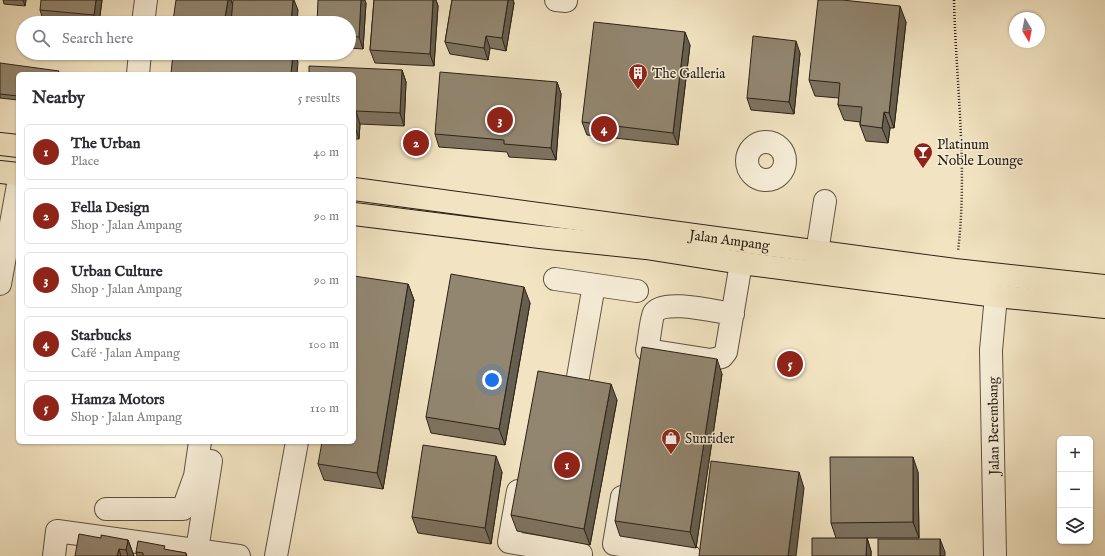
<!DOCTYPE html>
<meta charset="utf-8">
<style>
body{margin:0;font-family:"IM FELL English",serif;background:#f2f2f3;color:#2b2b33}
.controls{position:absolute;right:12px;bottom:12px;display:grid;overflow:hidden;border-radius:6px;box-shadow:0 1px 3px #0004}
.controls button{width:36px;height:36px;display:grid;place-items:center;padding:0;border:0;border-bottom:1px solid #e1e1e2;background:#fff;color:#2b2b33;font:20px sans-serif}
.compass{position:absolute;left:1009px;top:12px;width:36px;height:36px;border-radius:50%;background:#fff;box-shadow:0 1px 3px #0004;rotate:170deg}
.you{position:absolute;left:492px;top:380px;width:14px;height:14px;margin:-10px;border:3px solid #fff;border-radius:50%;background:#1a73e8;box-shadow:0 0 0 6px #1a73e833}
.badge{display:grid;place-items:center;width:26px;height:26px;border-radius:50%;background:#8f2418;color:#fff;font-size:13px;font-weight:700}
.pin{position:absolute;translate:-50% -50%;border:2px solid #fff;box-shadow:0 1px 4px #0006}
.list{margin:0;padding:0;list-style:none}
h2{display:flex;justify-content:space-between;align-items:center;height:52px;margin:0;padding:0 16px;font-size:17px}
h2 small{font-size:13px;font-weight:400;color:#7c7c81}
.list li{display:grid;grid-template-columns:26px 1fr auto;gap:12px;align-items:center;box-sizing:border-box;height:56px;margin:0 8px 8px;padding:0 8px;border:1px solid #e1e1e2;border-radius:6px}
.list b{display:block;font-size:15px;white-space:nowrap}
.list p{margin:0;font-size:13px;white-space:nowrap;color:#7c7c81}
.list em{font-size:13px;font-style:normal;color:#7c7c81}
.icon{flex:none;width:22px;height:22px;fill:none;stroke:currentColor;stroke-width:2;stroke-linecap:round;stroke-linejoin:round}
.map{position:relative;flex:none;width:1105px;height:556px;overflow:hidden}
.search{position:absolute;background:#fff;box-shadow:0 1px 3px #0004;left:16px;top:16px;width:340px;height:44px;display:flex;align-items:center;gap:10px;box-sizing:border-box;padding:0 14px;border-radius:22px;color:#7c7c81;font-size:15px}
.panel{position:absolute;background:#fff;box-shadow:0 1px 3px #0004;left:16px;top:72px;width:340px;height:372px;border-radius:6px}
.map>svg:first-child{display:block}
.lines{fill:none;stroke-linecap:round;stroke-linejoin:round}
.minor-casing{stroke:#5d5242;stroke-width:24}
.major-casing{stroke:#2b2117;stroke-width:24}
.path{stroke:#2b2117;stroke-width:2.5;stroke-dasharray:1 2;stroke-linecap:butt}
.minor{stroke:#f7edd7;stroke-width:22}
.major{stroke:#f2e4c2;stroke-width:22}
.wall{fill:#7e7360;stroke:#2b2117}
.shaded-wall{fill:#665e4e;stroke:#2b2117}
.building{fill:#928670;stroke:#2b2117}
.labels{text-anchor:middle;stroke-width:3;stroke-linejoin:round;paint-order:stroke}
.poi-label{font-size:14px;fill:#2b2117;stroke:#f7edd7;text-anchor:start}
.street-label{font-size:14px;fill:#2b2117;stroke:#f7edd7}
</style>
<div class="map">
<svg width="1105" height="556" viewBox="0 0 1105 556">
<rect width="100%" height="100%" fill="#f2e4c2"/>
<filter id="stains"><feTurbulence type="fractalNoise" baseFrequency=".005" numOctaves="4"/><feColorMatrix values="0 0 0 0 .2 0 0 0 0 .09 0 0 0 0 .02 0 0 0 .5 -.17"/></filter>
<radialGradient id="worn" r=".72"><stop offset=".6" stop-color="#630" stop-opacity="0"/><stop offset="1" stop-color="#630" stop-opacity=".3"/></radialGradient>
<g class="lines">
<!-- minor casing -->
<g class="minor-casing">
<g id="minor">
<path d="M556 0 566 1V0"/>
<path d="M143 23 146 0"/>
<path d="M138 74 140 53"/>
<circle cx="766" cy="161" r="19"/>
<path d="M817 252 825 201"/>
<path d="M555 279 637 291"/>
<path d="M0 284 18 185"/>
<path d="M733 314C717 312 663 298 654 313 651 318 649 342 647 350L711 360 722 357 726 352 741 263"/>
<path d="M578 377 594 285"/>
<path d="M518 491 509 542 581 554"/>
<path d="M622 497 614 544 690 556"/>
<path d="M106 509H183L195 476 200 442"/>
<path d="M197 550 211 461"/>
<path d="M54 556 57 531 239 556"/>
<path d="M276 556 297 442"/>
<path d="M995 556 991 350 996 296"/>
</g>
</g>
<!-- major casing -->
<g class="major-casing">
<g id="major">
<path d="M0 144 18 146"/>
<path d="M0 172 18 174"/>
<path id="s1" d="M354 189 955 270 1105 286"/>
<path d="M354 214 540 237 646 248 741 263 996 296 1105 307"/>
</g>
</g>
<!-- path -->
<path class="path" d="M954 0C956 84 968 168 958 251"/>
<!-- minor -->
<use href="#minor" class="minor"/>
<!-- major -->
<use href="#major" class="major"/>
</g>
<!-- wall -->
<g class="wall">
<path d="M3 0H26L25 6 4 4Z"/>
<path d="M102 0 99 23H44L40 10Z"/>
<path d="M231 0 233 4 298 10 231 23H173V21Z"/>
<path d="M374 0H436L438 6 434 66 375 63 370 50Z"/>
<path d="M452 0H513L514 3 506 51 490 48 488 60 450 54 445 42Z"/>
<path d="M366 3 363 49 349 48V23Z"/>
<path d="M906 22 894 128H890L888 143 866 141 860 125V122L844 120 838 105 839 98 815 96 809 80Z"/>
<path d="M690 45 678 145 587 135 582 122Z"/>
<path d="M800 53 794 114 751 110 747 98Z"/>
<path d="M0 63 18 74V100L0 98Z"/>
<path d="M402 70 406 82 404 126 360 124 359 139H354V74Z"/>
<path d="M557 82 561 94 556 160 509 157 507 152 439 147 435 134Z"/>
<path d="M408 284 414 300 383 489 324 480 318 464Z"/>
<path d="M530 303 505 445 431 433 426 417Z"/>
<path d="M722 374 696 548 620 536 615 521Z"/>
<path d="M617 400 590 545 517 531 511 515Z"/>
<path d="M502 472 491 544 418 533 412 517Z"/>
<path d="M918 472 919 538H867L871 551V556H812L836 538 831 523Z"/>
<path d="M101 538 128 540 134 556H75Z"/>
<path d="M166 550 186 553 187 556H137L136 552Z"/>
</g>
<!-- shaded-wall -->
<g class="shaded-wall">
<path d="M23 0H26L25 6Z"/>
<path d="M96 0H102L99 23H97L94 15Z"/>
<path d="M228 0H231L233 6 231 23H224Z"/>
<path d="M293 0H294L298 10 297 23H291Z"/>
<path d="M361 0H365L366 3 363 49 359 37Z"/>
<path d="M433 0H436L438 6 434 66 430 54Z"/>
<path d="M508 0H513L514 3 506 51 502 38Z"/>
<path d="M900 6 906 22 894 128 889 113Z"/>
<path d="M685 32 690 45 678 145 673 133Z"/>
<path d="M486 36 490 48 488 60 484 48Z"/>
<path d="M796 41 800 53 794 114 789 102Z"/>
<path d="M293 53H295L298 62 297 74H291Z"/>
<path d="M402 70 406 82 404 126 400 113Z"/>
<path d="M557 82 561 94 556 160 551 148Z"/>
<path d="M356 111 360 124 359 139 355 127Z"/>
<path d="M884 112 890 128 888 143 882 128Z"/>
<path d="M408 284 414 300 383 489 377 473Z"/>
<path d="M524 287 530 303 505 445 499 429Z"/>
<path d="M717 359 722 374 696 548 690 532Z"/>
<path d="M611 384 617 400 590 545 584 529Z"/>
<path d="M496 456 502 472 491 544 485 528Z"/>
<path d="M913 457 918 472 919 538 913 522Z"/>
<path d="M799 472 804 488 796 556H788Z"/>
<path d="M867 538 871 551V556H866Z"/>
<path d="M940 539 945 552V556H940Z"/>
<path d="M128 540 134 556H128L126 550Z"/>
<path d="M119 549 121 556H117Z"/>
</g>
<!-- building -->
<g class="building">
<path d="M41 0H96L94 15 40 10Z"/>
<path d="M176 0H228L224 23H188L173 21Z"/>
<path d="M233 0H293L291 23H231Z"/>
<path d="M318 0H361L359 37 349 36V23H317Z"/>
<path d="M374 0H433L430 54 370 50Z"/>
<path d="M452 0H508L502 38 486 36 484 48 445 42Z"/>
<path d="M818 0H842L900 6 889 113 884 112 882 128 860 125 862 107 838 105 840 83 809 80Z"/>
<path d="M594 22 685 32 673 133 582 122Z"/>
<path d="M753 36 796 41 789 102 747 98Z"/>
<path d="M173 53H293L291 74H171Z"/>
<path d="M0 63 59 71 58 74H18V96L0 94Z"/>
<path d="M309 66 402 70 400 113 356 111 355 127H354V74H309Z"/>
<path d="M440 72 557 82 551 148 504 144V140L435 134Z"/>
<path d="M451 274 524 287 499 429 426 417Z"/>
<path d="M354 276 408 284 377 473 318 464 322 442H354Z"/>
<path d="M642 347 717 359 690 532 615 521Z"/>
<path d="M538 371 611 384 584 529 511 515Z"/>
<path d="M423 445 496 456 485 528 412 517Z"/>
<path d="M830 457H913V522L831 523Z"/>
<path d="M711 461 799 472 788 556H699Z"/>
<path d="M79 534 101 538V535L128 540 126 550 119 549 117 556H75Z"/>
<path d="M812 538H867L866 556H812Z"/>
<rect x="878" y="539" width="62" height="17"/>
<path d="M138 541 165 546 164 549 186 553V556H143V553L136 552Z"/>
</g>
<!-- icons -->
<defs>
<g id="building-pin" transform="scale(1)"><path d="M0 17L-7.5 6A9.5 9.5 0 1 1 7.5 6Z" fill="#8f2418" stroke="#f7edd7"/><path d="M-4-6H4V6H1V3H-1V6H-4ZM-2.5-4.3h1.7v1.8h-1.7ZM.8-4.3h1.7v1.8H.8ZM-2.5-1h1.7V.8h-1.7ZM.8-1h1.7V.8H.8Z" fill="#fff"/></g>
<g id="bar-pin" transform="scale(1)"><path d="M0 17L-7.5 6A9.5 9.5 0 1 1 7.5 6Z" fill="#8f2418" stroke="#f7edd7"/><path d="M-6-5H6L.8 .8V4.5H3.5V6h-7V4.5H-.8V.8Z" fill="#fff"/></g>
<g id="shop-pin" transform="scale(1)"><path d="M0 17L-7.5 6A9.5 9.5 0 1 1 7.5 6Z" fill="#8f2418" stroke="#f7edd7"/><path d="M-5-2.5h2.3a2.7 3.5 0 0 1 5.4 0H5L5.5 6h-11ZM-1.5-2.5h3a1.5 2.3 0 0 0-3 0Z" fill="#fff"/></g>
</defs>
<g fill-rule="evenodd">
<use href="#building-pin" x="638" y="73"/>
<use href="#bar-pin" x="923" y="152"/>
<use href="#shop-pin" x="671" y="438"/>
</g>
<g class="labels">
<!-- poi labels -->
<g class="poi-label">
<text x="652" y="78">The Galleria</text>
<text x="937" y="149">Platinum<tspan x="937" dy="16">Noble Lounge</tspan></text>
<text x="685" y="443">Sunrider</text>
</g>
<!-- street labels -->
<g class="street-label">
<text dy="5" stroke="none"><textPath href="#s1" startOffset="379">Jalan Ampang</textPath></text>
<text transform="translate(993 426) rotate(-91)" y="5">Jalan Berembang</text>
</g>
</g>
<rect width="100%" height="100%" filter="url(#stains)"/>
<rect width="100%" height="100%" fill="url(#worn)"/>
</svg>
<div class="controls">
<button>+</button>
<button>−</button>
<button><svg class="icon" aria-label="layers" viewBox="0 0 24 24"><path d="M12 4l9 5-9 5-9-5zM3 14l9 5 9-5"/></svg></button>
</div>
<svg class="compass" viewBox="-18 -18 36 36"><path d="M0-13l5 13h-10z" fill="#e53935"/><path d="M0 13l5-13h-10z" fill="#7c7c81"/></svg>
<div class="you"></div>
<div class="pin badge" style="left:567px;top:465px">1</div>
<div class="pin badge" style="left:416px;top:143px">2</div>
<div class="pin badge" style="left:500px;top:120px">3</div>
<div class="pin badge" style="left:604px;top:129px">4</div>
<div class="pin badge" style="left:790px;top:364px">5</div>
<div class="search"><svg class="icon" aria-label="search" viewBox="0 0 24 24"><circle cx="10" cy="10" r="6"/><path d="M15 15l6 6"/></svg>Search here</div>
<section class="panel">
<h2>Nearby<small>5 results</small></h2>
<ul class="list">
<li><span class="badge">1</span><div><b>The Urban</b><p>Place</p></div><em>40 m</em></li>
<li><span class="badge">2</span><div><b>Fella Design</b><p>Shop · Jalan Ampang</p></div><em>90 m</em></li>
<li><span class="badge">3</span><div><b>Urban Culture</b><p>Shop · Jalan Ampang</p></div><em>90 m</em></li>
<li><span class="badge">4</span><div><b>Starbucks</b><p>Café · Jalan Ampang</p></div><em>100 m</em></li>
<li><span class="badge">5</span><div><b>Hamza Motors</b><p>Shop · Jalan Ampang</p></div><em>110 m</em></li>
</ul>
</section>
</div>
